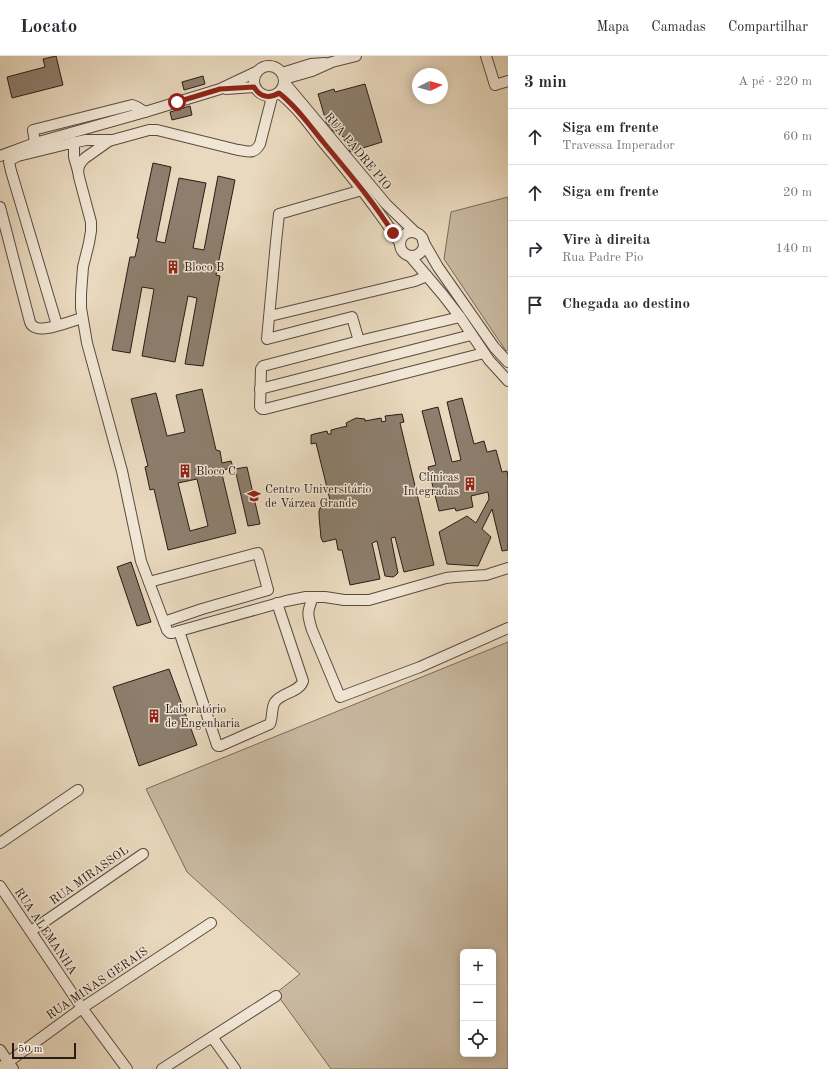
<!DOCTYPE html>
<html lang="pt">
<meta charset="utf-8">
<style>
body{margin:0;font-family:"Old Standard TT",serif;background:#f7f7f7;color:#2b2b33}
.controls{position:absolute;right:12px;bottom:12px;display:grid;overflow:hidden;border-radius:6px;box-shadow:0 2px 10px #0003}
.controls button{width:36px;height:36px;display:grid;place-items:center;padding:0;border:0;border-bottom:1px solid #e1e1e2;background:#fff;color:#2b2b33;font:20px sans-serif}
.compass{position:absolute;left:412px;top:12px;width:36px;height:36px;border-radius:50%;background:#fff;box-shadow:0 2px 10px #0003;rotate:85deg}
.scale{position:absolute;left:12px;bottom:10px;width:64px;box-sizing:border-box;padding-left:4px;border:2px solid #2a1c16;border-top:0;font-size:11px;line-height:14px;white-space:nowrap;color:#2a1c16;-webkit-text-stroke:3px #f1e6d5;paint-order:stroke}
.stop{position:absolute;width:12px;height:12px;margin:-9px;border:3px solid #8f2418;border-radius:50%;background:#fff}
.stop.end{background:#8f2418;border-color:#fff;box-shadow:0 1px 4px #0008}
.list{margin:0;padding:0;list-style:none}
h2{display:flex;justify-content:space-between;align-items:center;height:52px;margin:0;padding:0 16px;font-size:17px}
h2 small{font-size:13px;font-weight:400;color:#7c7c81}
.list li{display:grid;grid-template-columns:26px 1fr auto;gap:12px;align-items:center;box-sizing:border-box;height:56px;padding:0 16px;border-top:1px solid #e1e1e2}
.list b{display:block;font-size:15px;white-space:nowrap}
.list p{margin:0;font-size:13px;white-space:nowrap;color:#7c7c81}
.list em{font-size:13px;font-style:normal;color:#7c7c81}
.icon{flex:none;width:22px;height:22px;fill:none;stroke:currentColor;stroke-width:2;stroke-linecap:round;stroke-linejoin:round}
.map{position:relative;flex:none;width:508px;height:1013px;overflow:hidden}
header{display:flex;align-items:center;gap:24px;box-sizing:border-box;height:56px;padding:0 20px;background:#fff;border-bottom:1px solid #e1e1e2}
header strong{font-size:19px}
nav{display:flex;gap:22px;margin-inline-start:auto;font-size:14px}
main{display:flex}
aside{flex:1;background:#fff}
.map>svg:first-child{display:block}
.green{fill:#c9b9a1;stroke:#7a6a5c;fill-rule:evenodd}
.building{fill:#8d7e6d;stroke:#2a1c16;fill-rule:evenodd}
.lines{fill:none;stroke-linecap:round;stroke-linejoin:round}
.minor-casing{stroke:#5a4b40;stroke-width:12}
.minor{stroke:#f1e6d5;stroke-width:10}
.route{stroke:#8f2418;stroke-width:5}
.labels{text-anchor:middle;stroke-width:3;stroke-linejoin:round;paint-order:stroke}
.street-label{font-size:12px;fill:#2a1c16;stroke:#f1e6d5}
.poi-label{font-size:12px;fill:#2a1c16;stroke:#f1e6d5;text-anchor:start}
</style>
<header>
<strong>Locato</strong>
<nav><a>Mapa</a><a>Camadas</a><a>Compartilhar</a></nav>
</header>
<main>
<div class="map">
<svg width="508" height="1013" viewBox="0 0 508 1013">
<rect width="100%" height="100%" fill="#e9d9be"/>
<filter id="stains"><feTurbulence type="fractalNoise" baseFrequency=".005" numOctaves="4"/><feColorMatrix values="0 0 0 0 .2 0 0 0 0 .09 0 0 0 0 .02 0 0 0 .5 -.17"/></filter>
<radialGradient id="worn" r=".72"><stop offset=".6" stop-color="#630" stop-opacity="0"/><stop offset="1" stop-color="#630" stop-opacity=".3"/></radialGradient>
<!-- green -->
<g class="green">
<path d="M508 141V294L506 295 444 203 451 156Z"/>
<path d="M508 586V1013H331L276 937 300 918 187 816 146 733ZM463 896H493V998H463Z"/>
</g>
<!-- building -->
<g class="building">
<path d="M56 0 63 29 12 42 7 21 45 11 43 3Z"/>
<path d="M203 20 205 28 184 34 182 26Z"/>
<path d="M365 28 382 86 350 96 347 83 328 72 318 38 334 33 335 36Z"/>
<path d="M190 50 192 59 172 64 170 56Z"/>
<path d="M153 107 171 111 156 185 165 187 179 122 206 127 193 192 204 194 218 120 235 124 216 219 220 220 203 310 185 308 197 242 188 240 175 306 142 300 154 233 142 231 130 297 112 294 130 201H135L139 183 137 182Z"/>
<path d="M202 333 216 394 220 395 222 407 231 405 233 411 224 414V417L222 418 236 477 168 494 154 433 150 434 145 411 148 410 131 343 156 337 167 380 185 376 176 339ZM197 423 208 470 190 475 178 427Z"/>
<path d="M462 342 474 388 484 385 487 396 496 394 502 416 507 415 508 421V494L502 495 492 453 482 473 491 481 478 510 447 508 439 476 467 460 476 467 489 443 488 436 471 440 473 451 456 455 455 452 439 455 428 411 436 409 422 355 438 351 452 406 461 404 447 346Z"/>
<path d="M402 358 404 366 400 367 434 509 404 516 395 481 391 482 398 517 396 519 393 521 385 520 377 485 372 487 380 523 350 529 342 494H338L336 483 323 486 321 482 319 460V455L321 450 331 448 316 387 311 388V379L314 378 327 375 328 378H331V374L347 370 346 367 356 362 365 363V365L381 362 382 366 386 365 385 360Z"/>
<path d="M247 411 260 468 248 470 235 413Z"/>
<path d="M131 506 151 566 137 570 117 511Z"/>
<path d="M169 613 197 689 139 710 113 631Z"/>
</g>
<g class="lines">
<!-- minor casing -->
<g class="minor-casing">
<g id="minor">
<path d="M486 0 495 29 508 25"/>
<circle cx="269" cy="25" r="15"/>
<path d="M282 17 311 8 325 7"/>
<path d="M284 23 312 15 332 6 356 0"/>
<path d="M284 26 386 148 416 177"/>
<path d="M226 33 254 31"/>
<path d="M279 37C296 50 309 68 322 85 350 118 376 151 400 187"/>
<path d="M272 41 260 88C254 99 248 95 238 94L157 74H149L109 85 85 102 82 105 79 110 78 115 79 121 91 166V175L89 187 83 211 81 238V252L87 287 122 415 141 505 167 574 170 577H172L286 545 306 541H325L344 544H369L446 522 455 521 486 519 508 512"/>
<path d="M74 86V101L78 115"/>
<path d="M35 87 33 74 132 49 137 51 145 56"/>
<path d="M0 100 35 87 145 56 220 33 256 16"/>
<path d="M0 151 30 266C31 269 33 271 37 272 46 275 72 265 82 262"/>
<circle cx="412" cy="188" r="12"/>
<path d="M423 185 438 211 494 291 508 306"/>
<path d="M410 200 443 239 460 261 489 304 508 325"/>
<path d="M270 260 415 225 427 220"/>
<path d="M460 261 359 285 263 310 261 313 260 351 262 353H265L484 297"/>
<path d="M57 269 11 115 9 106 10 104 18 100 67 88 86 84H111"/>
<path d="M359 285 352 261 267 283 276 186 279 158 362 134"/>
<path d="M260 333 471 279"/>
<path d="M149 526 258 497 268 534 202 553 164 566"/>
<path d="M313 541C307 556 307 558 312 574L340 641 420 611 508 572"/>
<path d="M179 575 217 689 218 690H220L270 668C273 661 271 652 275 646 282 636 299 637 303 625L277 547"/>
<path d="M0 787 78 734"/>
<path d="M0 830 82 952 127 1013"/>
<path d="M31 875 143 798"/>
<path d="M212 981 235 1013"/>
<path d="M0 994 13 1013"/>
<path d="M0 1012 82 952 211 867"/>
<path d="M162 1013 276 940"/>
</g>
</g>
<!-- minor -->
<use href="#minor" class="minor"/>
</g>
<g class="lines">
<!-- route -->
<path class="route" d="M177 46 220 33 254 31C260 41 269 43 279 37 297 51 310 70 324 87 348 116 373 145 393 177"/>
</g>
<!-- icons -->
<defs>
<g id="building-bare" transform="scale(1.08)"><path d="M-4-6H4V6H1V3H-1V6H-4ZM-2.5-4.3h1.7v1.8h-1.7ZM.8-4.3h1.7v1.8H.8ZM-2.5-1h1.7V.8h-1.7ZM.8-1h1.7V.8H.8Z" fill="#8f2418" stroke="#f1e6d5" stroke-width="2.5" paint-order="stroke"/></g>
<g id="university-bare" transform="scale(1.08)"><path d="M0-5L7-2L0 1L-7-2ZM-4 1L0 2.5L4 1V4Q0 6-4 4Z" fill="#8f2418" stroke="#f1e6d5" stroke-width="2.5" paint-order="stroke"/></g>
</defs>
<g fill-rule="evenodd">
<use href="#building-bare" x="173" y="211"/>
<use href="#building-bare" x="185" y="415"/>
<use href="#building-bare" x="470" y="428"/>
<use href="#university-bare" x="254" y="440"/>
<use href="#building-bare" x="154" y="660"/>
</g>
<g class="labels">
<!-- street labels -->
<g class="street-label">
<text transform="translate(358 95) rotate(50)" y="4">RUA PADRE PIO</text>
<text transform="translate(89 819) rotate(-35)" y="4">RUA MIRASSOL</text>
<text transform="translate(46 875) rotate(56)" y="4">RUA ALEMANHA</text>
<text transform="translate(97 927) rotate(-34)" y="4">RUA MINAS GERAIS</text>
</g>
<!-- poi labels -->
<g class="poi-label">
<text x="184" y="215">Bloco B</text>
<text x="196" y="419">Bloco C</text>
<text x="459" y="425" text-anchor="end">Clínicas<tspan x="459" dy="14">Integradas</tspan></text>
<text x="265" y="437">Centro Universitário<tspan x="265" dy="14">de Várzea Grande</tspan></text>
<text x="165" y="657">Laboratório<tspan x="165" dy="14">de Engenharia</tspan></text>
</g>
</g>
<rect width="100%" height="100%" filter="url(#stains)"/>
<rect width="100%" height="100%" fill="url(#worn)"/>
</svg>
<div class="controls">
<button>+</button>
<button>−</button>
<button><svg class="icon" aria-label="locate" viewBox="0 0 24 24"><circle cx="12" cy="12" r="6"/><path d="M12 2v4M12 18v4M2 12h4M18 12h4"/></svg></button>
</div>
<svg class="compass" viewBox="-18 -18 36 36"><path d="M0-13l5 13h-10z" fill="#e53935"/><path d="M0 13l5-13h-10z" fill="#7c7c81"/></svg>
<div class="scale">50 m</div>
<div class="stop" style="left:177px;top:46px"></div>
<div class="stop end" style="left:393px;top:177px"></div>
</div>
<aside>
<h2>3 min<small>A pé · 220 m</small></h2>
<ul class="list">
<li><svg class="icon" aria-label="ahead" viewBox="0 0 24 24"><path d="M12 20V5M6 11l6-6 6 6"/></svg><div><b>Siga em frente</b><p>Travessa Imperador</p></div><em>60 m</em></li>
<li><svg class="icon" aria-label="ahead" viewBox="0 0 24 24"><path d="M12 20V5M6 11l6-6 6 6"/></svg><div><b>Siga em frente</b></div><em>20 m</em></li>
<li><svg class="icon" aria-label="right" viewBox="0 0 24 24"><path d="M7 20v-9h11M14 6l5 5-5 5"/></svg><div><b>Vire à direita</b><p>Rua Padre Pio</p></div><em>140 m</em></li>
<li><svg class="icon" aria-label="arrive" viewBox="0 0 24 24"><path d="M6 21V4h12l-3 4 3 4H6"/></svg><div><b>Chegada ao destino</b></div></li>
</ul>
</aside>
</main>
